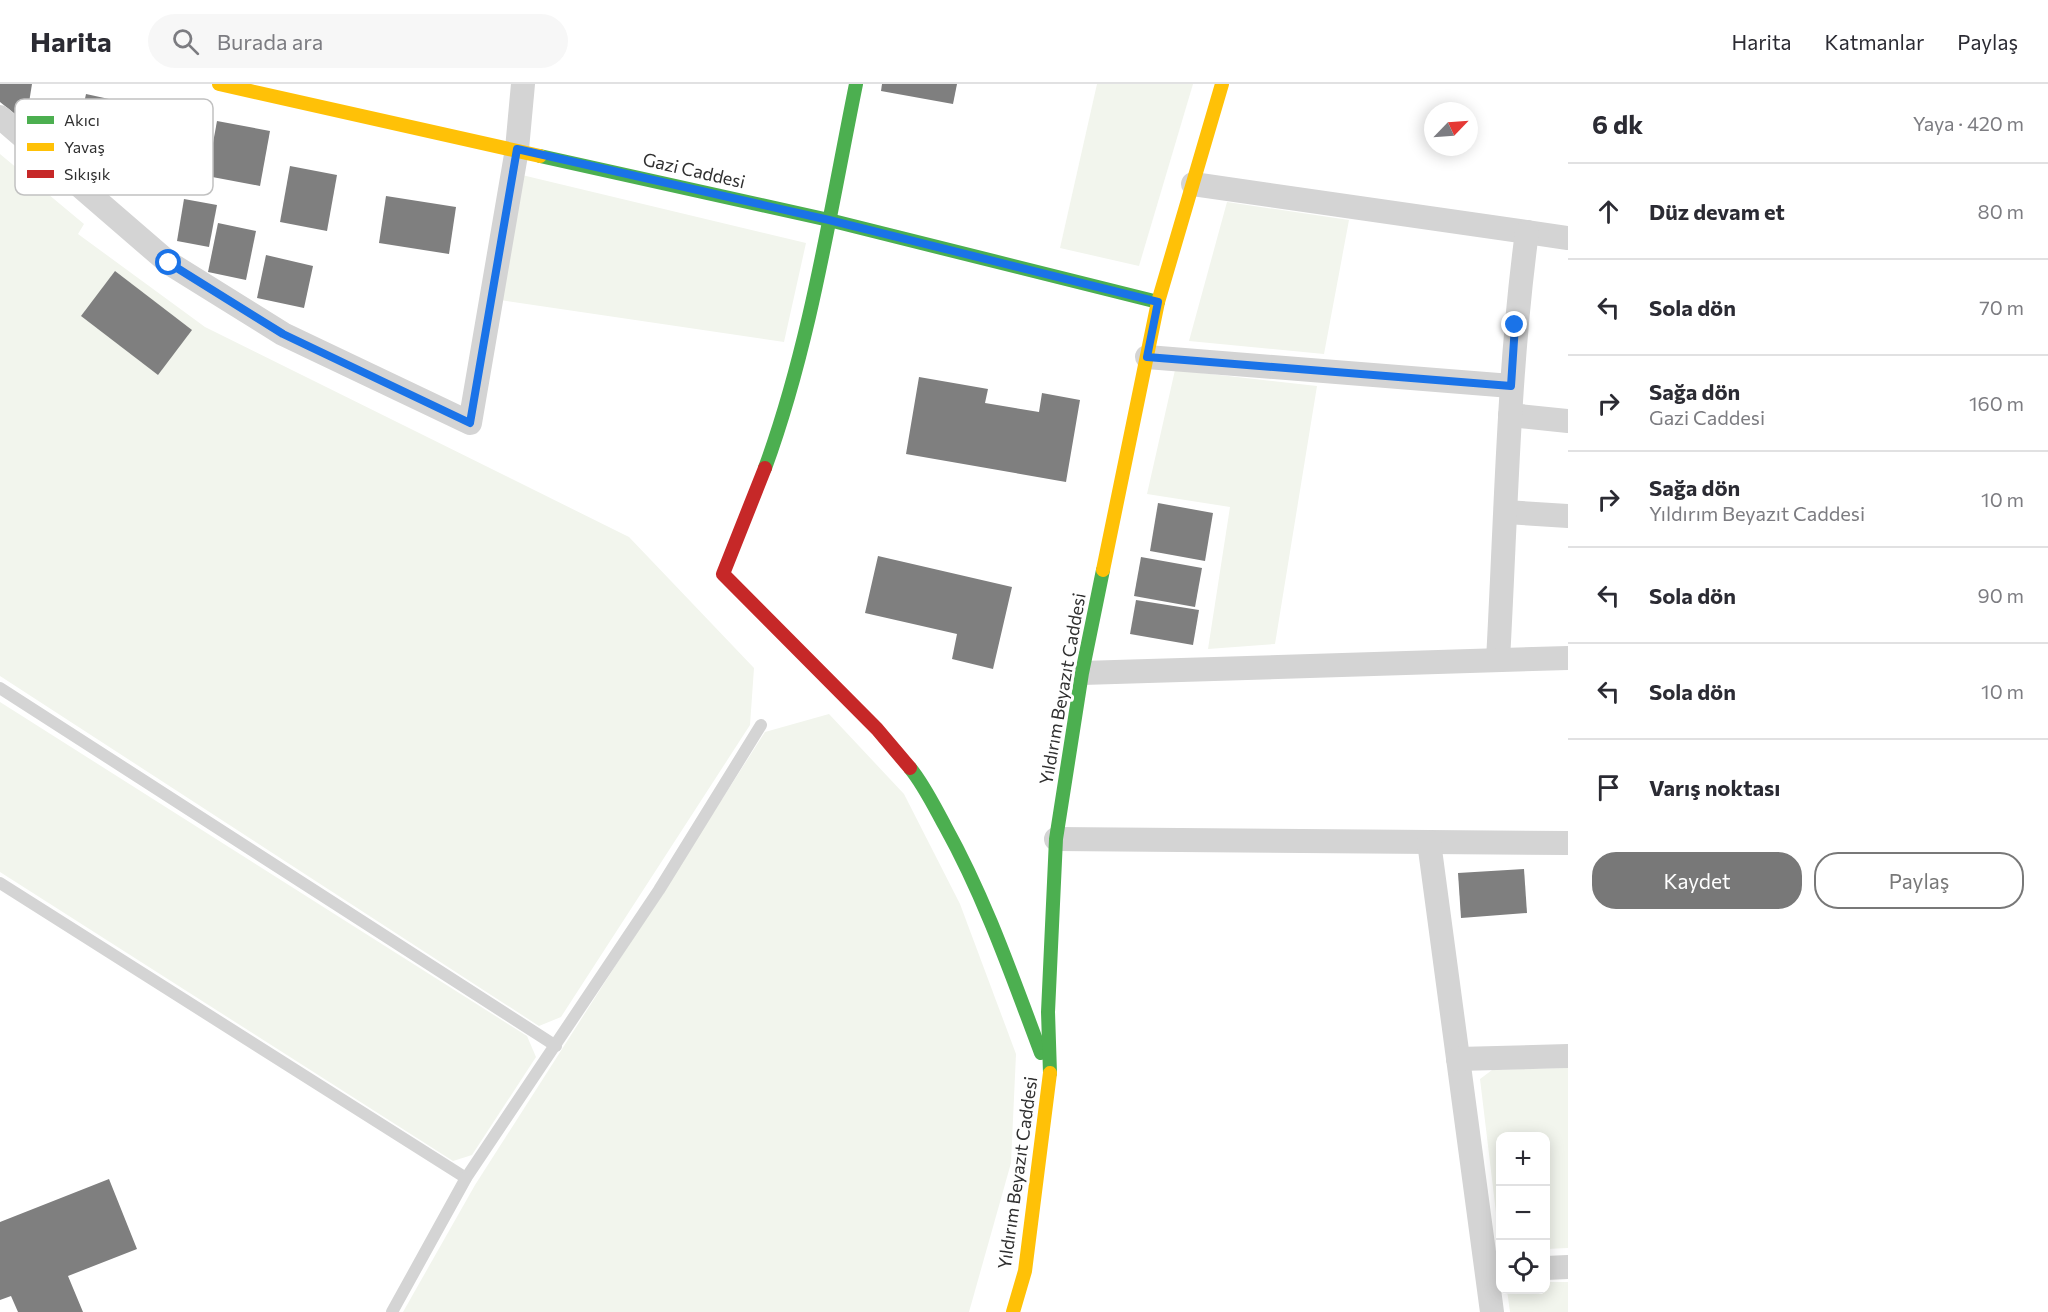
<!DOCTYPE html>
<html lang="tr">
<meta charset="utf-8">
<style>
body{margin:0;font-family:Commissioner,sans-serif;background:#f7f7f7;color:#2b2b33}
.controls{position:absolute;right:18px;bottom:18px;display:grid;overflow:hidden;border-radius:12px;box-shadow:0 3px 15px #0003}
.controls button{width:54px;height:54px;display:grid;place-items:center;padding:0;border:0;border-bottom:2px solid #e1e1e2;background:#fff;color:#2b2b33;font:30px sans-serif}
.compass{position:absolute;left:1424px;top:18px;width:54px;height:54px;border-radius:50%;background:#fff;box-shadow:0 3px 15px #0003;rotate:65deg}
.stop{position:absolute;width:18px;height:18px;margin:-14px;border:4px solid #1a73e8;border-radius:50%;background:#fff}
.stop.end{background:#1a73e8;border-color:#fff;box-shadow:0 2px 6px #0008}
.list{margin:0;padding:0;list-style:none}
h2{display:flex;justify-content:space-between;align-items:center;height:78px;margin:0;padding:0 24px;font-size:26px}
h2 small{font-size:20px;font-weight:400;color:#7c7c81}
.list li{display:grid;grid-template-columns:39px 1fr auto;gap:18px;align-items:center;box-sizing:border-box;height:96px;padding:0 24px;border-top:2px solid #e1e1e2}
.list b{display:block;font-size:22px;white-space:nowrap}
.list p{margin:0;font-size:20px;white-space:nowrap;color:#7c7c81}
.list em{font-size:20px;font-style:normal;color:#7c7c81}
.actions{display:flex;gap:12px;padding:18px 24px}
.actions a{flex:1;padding:14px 0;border:2px solid #787878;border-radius:24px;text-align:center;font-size:21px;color:#787878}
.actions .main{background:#787878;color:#fff}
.icon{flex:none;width:33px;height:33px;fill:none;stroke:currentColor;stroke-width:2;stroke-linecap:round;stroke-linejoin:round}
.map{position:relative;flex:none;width:1568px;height:1228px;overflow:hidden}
header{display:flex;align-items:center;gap:36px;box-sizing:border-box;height:84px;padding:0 30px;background:#fff;border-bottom:2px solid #e1e1e2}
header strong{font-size:28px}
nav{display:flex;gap:33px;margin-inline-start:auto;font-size:21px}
.search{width:420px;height:54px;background:#f7f7f7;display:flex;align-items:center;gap:15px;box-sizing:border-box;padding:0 21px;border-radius:33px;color:#7c7c81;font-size:22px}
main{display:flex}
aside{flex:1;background:#fff}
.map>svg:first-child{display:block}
.green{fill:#f2f5ed}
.building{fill:#7f7f7f}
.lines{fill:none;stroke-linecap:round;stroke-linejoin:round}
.lane{stroke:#d4d4d4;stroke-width:12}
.street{stroke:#d4d4d4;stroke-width:24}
.fast{stroke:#4caf50;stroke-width:14}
.slow{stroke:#ffc107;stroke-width:14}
.jam{stroke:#c62828;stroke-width:14}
.route{stroke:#1a73e8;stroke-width:8}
.labels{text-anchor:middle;stroke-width:6;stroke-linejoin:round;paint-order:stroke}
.street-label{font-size:18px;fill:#303030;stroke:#fff}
.key{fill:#fff;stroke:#c1c1c1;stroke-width:1.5}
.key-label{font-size:16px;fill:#303030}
</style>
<header>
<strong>Harita</strong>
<div class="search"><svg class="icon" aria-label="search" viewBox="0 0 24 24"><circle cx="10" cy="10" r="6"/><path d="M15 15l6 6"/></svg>Burada ara</div>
<nav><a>Harita</a><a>Katmanlar</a><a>Paylaş</a></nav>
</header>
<main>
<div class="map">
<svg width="1568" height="1228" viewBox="0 0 1568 1228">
<rect width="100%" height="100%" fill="#fff"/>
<!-- green -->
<g class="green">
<path d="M1097 0H1193L1139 182 1060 164Z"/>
<path d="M0 70 84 140 78 150 205 243 629 453 754 584 750 641 561 933 539 942 0 592Z"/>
<path d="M522 91 806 159 784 258 500 216Z"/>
<path d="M1227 118 1349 136 1324 270 1189 257Z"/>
<path d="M1175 286 1317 302 1275 560 1208 565 1230 423 1147 410Z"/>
<path d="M0 618 527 952 536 973 472 1071 453 1077 0 788Z"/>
<path d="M829 630 904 710 960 820 1016 970 1011 1079 969 1228H403L475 1101 765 648Z"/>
<path d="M1568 984V1164L1546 1165V1052H1500V1162L1480 995 1492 986Z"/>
<path d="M1546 1198H1568V1228H1510L1507 1206H1546Z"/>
</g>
<!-- building -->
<g class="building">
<path d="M0 0H32L27 31 15 30 0 18Z"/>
<path d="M882 0H957L953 20 881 7Z"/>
<path d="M86 10 132 20 117 90 71 81Z"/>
<path d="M217 37 270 47 260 102 207 92Z"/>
<path d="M290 82 337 91 327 147 280 138Z"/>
<path d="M386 112 456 123 449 170 379 159Z"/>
<path d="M184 115 217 121 209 163 177 157Z"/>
<path d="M218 139 256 147 246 196 208 188Z"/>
<path d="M266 171 313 182 304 224 257 214Z"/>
<path d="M115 187 192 246 158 291 81 232Z"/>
<path d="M919 293 988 305 985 319 1039 328 1042 309 1080 316 1066 398 906 370Z"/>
<path d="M1158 419 1213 429 1205 477 1150 467Z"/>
<path d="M878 472 1012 503 993 585 952 575 957 550 865 529Z"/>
<path d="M1141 473 1202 484 1195 523 1134 512Z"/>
<path d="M1136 516 1199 526 1193 561 1130 550Z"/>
<path d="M1524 785 1527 829 1461 834 1458 789Z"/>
<path d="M109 1095 137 1165 68 1192 83 1228H18L11 1212 0 1216V1138Z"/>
</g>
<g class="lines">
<!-- lane -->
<g class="lane">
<path d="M0 604 556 962"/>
<path d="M0 799 466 1094"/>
<path d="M392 1228 466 1094 659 806 761 641"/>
</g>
<!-- street -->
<g class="street">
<path d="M0 33 169 179 283 250 470 339 517 65 523 0"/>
<path d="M1193 100 1568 154"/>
<path d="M1147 273 1511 302"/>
<path d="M1510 331 1568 337"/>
<path d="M1506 428 1568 432"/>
<path d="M1498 576C1506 433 1508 290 1527 148"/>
<path d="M1082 589 1568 574"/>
<path d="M1056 755 1568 759"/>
<path d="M1429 758 1492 1228"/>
<path d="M1458 975 1568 972"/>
<path d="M1546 1184 1568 1183"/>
</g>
<!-- fast -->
<g class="fast">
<path d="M540 72 829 136 1158 218"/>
<path d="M765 384C810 261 830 128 856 0"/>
<path d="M910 684C924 701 934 722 945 742 985 814 1012 892 1041 969"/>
<path d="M1050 989 1048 928 1056 755 1082 589 1103 486"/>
</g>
<!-- slow -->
<g class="slow">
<path d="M219 0 540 72"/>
<path d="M1103 486 1158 218 1222 0"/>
<path d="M1013 1228 1025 1187 1050 989"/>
</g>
<!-- jam -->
<path class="jam" d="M765 384 723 490 877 645 910 684"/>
</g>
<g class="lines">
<!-- route -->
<path class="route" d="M169 179 283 250 470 339 517 65 829 136 1158 218 1147 273 1511 302 1515 241"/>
</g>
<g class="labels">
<!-- street labels -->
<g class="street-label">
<text transform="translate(694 87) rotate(13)" y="6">Gazi Caddesi</text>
<text transform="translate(1063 605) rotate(-80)" y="6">Yıldırım Beyazıt Caddesi</text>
<text transform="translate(1018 1089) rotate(-82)" y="6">Yıldırım Beyazıt Caddesi</text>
</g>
</g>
<!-- legend -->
<rect x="15" y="15" width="198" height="96" rx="9" class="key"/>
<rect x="27" y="32" width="27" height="8" fill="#4caf50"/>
<rect x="27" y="59" width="27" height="8" fill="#ffc107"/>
<rect x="27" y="86" width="27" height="8" fill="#c62828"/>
<g class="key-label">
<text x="64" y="42">Akıcı</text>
<text x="64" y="69">Yavaş</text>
<text x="64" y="96">Sıkışık</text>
</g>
</svg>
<div class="controls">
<button>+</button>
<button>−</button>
<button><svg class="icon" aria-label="locate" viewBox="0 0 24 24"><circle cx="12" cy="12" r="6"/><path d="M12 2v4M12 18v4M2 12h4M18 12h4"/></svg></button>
</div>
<svg class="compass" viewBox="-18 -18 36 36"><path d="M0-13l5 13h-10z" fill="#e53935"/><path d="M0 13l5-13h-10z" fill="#7c7c81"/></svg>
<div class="stop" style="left:169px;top:179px"></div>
<div class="stop end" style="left:1515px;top:241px"></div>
</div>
<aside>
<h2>6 dk<small>Yaya · 420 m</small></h2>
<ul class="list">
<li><svg class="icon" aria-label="ahead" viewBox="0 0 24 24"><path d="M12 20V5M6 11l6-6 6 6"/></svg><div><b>Düz devam et</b></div><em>80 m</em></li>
<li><svg class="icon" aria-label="left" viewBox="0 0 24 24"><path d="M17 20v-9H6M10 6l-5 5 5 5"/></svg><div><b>Sola dön</b></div><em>70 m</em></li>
<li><svg class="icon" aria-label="right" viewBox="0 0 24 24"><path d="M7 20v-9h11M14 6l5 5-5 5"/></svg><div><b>Sağa dön</b><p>Gazi Caddesi</p></div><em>160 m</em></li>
<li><svg class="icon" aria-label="right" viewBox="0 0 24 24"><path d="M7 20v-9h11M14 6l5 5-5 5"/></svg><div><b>Sağa dön</b><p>Yıldırım Beyazıt Caddesi</p></div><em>10 m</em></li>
<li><svg class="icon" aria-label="left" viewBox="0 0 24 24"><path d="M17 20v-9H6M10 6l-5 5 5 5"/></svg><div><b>Sola dön</b></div><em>90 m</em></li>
<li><svg class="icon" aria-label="left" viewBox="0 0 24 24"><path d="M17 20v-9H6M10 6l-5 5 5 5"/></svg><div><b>Sola dön</b></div><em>10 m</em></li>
<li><svg class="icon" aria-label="arrive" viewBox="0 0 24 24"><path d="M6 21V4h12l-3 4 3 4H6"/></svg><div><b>Varış noktası</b></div></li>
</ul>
<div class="actions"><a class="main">Kaydet</a><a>Paylaş</a></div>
</aside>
</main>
